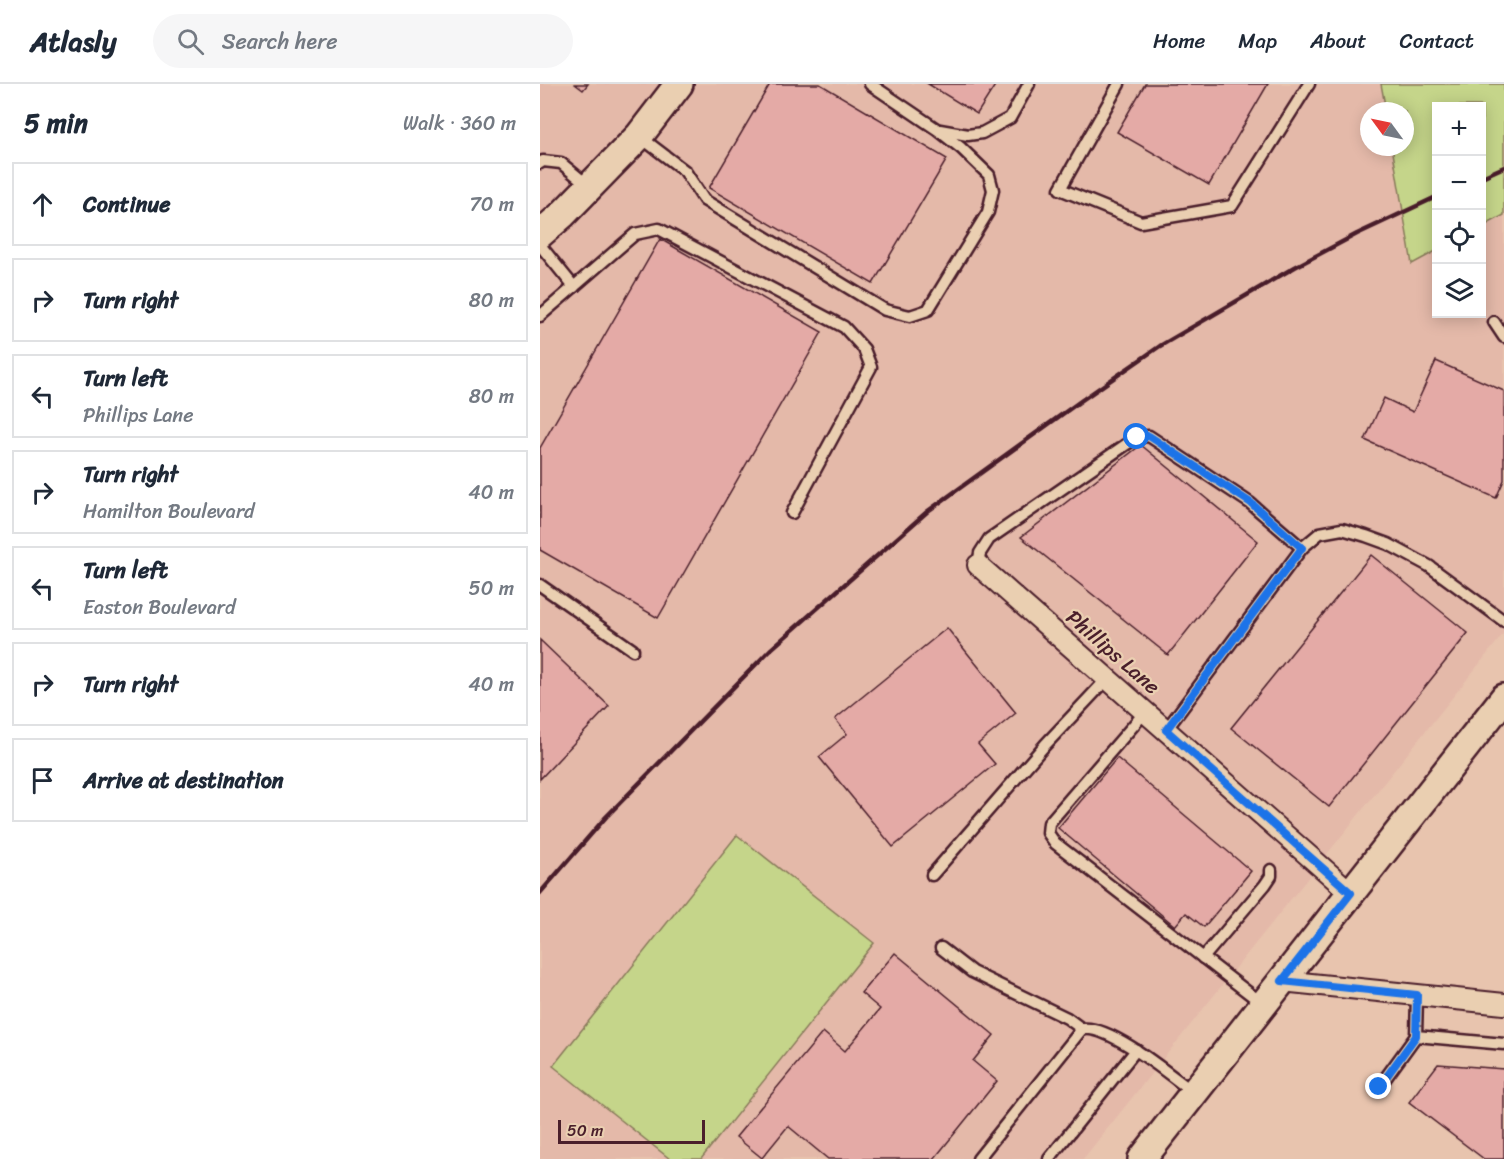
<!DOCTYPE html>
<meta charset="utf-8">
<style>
body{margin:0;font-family:Sriracha,sans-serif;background:#f6f6f7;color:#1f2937}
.controls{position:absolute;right:18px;top:18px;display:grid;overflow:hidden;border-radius:0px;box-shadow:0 3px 15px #0003}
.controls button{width:54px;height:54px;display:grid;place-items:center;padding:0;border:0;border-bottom:2px solid #e0e1e3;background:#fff;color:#1f2937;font:30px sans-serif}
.compass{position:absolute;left:820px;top:18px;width:54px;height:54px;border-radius:50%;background:#fff;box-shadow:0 3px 15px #0003;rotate:303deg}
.scale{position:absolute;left:18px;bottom:15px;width:147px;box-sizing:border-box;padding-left:6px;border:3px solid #4a1f2b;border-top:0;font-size:16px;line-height:21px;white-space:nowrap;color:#4a1f2b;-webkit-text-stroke:4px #eacfb1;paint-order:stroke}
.stop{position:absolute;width:18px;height:18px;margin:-14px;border:4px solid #1a73e8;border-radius:50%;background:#fff}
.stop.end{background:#1a73e8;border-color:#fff;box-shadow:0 2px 6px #0008}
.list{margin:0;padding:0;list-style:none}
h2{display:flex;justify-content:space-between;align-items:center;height:78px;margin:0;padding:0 24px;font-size:26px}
h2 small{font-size:20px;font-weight:400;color:#747a83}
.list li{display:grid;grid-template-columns:39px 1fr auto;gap:18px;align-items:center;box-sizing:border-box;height:84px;margin:0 12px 12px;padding:0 12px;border:2px solid #e0e1e3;border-radius:0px}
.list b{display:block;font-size:22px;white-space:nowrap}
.list p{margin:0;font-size:20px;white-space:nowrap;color:#747a83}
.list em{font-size:20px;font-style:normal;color:#747a83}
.icon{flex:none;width:33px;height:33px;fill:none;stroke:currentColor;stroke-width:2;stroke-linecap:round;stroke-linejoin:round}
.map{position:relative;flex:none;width:964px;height:1075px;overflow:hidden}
header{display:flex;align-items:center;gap:36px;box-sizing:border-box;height:84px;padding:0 30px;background:#fff;border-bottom:2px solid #e0e1e3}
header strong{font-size:28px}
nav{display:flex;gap:33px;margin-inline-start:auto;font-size:21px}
.search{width:420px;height:54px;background:#f6f6f7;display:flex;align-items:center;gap:15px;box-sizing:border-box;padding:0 21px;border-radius:33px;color:#747a83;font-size:22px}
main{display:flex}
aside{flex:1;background:#fff}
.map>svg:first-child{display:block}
.built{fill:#e4b9a9}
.green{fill:#c5d58a;stroke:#887a5a;stroke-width:1.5}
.building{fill:#e4aaa6;stroke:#4a1f2b;stroke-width:1.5}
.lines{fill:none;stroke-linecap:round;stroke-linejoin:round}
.lane-casing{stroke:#4a1f2b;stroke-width:15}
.street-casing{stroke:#4a1f2b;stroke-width:24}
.secondary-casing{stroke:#4a1f2b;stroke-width:32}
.lane{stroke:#eacfb1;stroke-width:10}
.street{stroke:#eacfb1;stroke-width:20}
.secondary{stroke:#eacfb1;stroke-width:27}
.rail{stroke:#4a1f2b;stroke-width:4.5}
.route{stroke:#1a73e8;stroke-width:8}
.labels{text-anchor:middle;stroke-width:4.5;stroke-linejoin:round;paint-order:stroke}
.street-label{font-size:21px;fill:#4a1f2b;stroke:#eacfb1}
</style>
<header>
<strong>Atlasly</strong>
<div class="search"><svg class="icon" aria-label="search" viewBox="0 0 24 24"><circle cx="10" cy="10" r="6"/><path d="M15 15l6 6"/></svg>Search here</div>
<nav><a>Home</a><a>Map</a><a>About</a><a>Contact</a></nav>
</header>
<main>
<aside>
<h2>5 min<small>Walk · 360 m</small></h2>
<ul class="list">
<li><svg class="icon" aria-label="ahead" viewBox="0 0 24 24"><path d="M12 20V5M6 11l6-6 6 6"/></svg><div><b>Continue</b></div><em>70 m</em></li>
<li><svg class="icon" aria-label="right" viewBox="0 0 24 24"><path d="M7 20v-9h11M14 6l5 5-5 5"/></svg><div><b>Turn right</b></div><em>80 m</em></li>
<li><svg class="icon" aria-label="left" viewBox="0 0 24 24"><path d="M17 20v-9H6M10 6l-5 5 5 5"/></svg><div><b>Turn left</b><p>Phillips Lane</p></div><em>80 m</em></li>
<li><svg class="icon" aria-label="right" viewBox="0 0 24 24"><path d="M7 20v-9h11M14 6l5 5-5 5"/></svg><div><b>Turn right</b><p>Hamilton Boulevard</p></div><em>40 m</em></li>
<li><svg class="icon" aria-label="left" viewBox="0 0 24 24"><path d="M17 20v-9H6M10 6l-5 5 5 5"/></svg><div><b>Turn left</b><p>Easton Boulevard</p></div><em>50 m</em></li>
<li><svg class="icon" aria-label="right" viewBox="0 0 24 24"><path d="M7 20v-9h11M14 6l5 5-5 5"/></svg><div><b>Turn right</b></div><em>40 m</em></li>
<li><svg class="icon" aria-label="arrive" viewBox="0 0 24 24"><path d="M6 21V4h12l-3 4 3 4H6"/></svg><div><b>Arrive at destination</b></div></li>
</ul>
</aside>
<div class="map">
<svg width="964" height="1075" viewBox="0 0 964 1075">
<rect width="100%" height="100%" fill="#e8c4ae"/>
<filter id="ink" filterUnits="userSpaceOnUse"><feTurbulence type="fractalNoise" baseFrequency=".0167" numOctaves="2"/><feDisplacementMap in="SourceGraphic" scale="12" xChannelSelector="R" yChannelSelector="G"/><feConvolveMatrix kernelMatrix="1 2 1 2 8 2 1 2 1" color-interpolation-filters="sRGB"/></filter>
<g filter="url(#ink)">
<!-- built -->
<path class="built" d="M0 0H841L846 27H829V63H852L872 179 896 167V230H942V143L964 131V549L543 1075H0Z"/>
<!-- green -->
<g class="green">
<path d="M841 0H964V131L942 143V22H896V167L872 180 852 63H865V27H846Z"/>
<path d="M197 751 334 859 161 1075H130L13 982Z"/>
</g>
<!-- building -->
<g class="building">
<path d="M35 0H48L43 6Z"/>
<path d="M230 0H280L407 75 333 200 169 104Z"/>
<path d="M388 0H456L437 30Z"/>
<path d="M605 0H728L669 101 577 48Z"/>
<path d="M120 155 282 248 118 534 0 466V364Z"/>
<path d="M896 277 964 307V396L956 414 825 356 844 314 873 328Z"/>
<path d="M601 361 718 457 628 571 481 453Z"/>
<path d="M831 471 928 549 789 723 691 644Z"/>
<path d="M407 544 476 629 438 660 455 680 353 763 279 673 307 650 295 635Z"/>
<path d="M0 556 69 622 0 695Z"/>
<path d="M577 674 711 787 664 843 646 829 635 842 518 744Z"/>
<path d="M355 869 454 951 433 977 457 997 394 1075H288L248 1042 222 1074 196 1053 283 948 305 967 340 925 321 909Z"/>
<path d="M898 980 964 985V1075H944L869 1018Z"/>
</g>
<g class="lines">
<!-- lane casing -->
<g class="lane-casing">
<g id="lane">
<path d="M579 0 520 105 601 138 692 122 769 0"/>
<path d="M400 46 428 51 442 49 470 34 489 0"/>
<path d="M99 52 145 87 164 116 345 226 370 232 388 226 448 128 453 106 449 91 421 64 398 46 330 0"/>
<path d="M0 79 3 77 21 79 50 103"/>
<path d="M0 161 34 203"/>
<path d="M0 232 95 150 119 145 304 243 324 265 331 283 252 429"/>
<path d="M954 238 964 253"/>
<path d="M438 481 440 469 449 455 597 353 609 352 710 419 762 464"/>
<path d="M0 501 93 566"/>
<path d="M605 628 509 739 508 749 515 759 723 920"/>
<path d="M626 646 762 464 780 449 802 445 826 452 848 460 889 482 964 537"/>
<path d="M392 791 505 661 567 595"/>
<path d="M401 864 432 888 527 934 542 945"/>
<path d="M663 874 725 801 731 792V786"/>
<path d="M877 911 876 952 964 960"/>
<path d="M839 1003 876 952"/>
<path d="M438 1075 542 945C570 940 631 992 654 1009"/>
<path d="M509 1075 596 966"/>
</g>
</g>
<!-- street casing -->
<g class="street-casing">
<g id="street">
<path d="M438 481 811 809"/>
<path d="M742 897 964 920"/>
</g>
</g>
<!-- secondary casing -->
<g class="secondary-casing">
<g id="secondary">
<path d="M0 150 22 131 99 52 139 0"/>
<path d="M602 1075 964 614"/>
</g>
</g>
<!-- lane -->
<use href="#lane" class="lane"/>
<!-- street -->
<use href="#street" class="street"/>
<!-- secondary -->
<use href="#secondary" class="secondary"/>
<!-- rail -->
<g class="rail">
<path d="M942 93 964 83"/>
<path d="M0 809 66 733 230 566 388 427 542 316 620 262 755 183 817 150 896 113"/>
</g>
</g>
</g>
<g class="lines" filter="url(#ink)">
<!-- route -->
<path class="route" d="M597 353 609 352 711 419 762 464 626 646 811 809 742 897 877 911 876 952 839 1003"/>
</g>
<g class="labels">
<!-- street labels -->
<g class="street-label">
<text transform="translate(573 568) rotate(41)" y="7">Phillips Lane</text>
</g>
</g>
</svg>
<div class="controls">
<button>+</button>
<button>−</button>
<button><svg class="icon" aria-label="locate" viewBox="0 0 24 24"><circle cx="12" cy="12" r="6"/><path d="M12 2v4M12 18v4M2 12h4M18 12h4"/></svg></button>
<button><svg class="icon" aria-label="layers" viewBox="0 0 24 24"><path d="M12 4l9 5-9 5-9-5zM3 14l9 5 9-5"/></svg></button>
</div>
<svg class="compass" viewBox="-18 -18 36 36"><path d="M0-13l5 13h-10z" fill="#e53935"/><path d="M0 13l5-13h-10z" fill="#747a83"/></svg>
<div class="scale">50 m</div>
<div class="stop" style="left:597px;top:353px"></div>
<div class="stop end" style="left:839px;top:1003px"></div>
</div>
</main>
